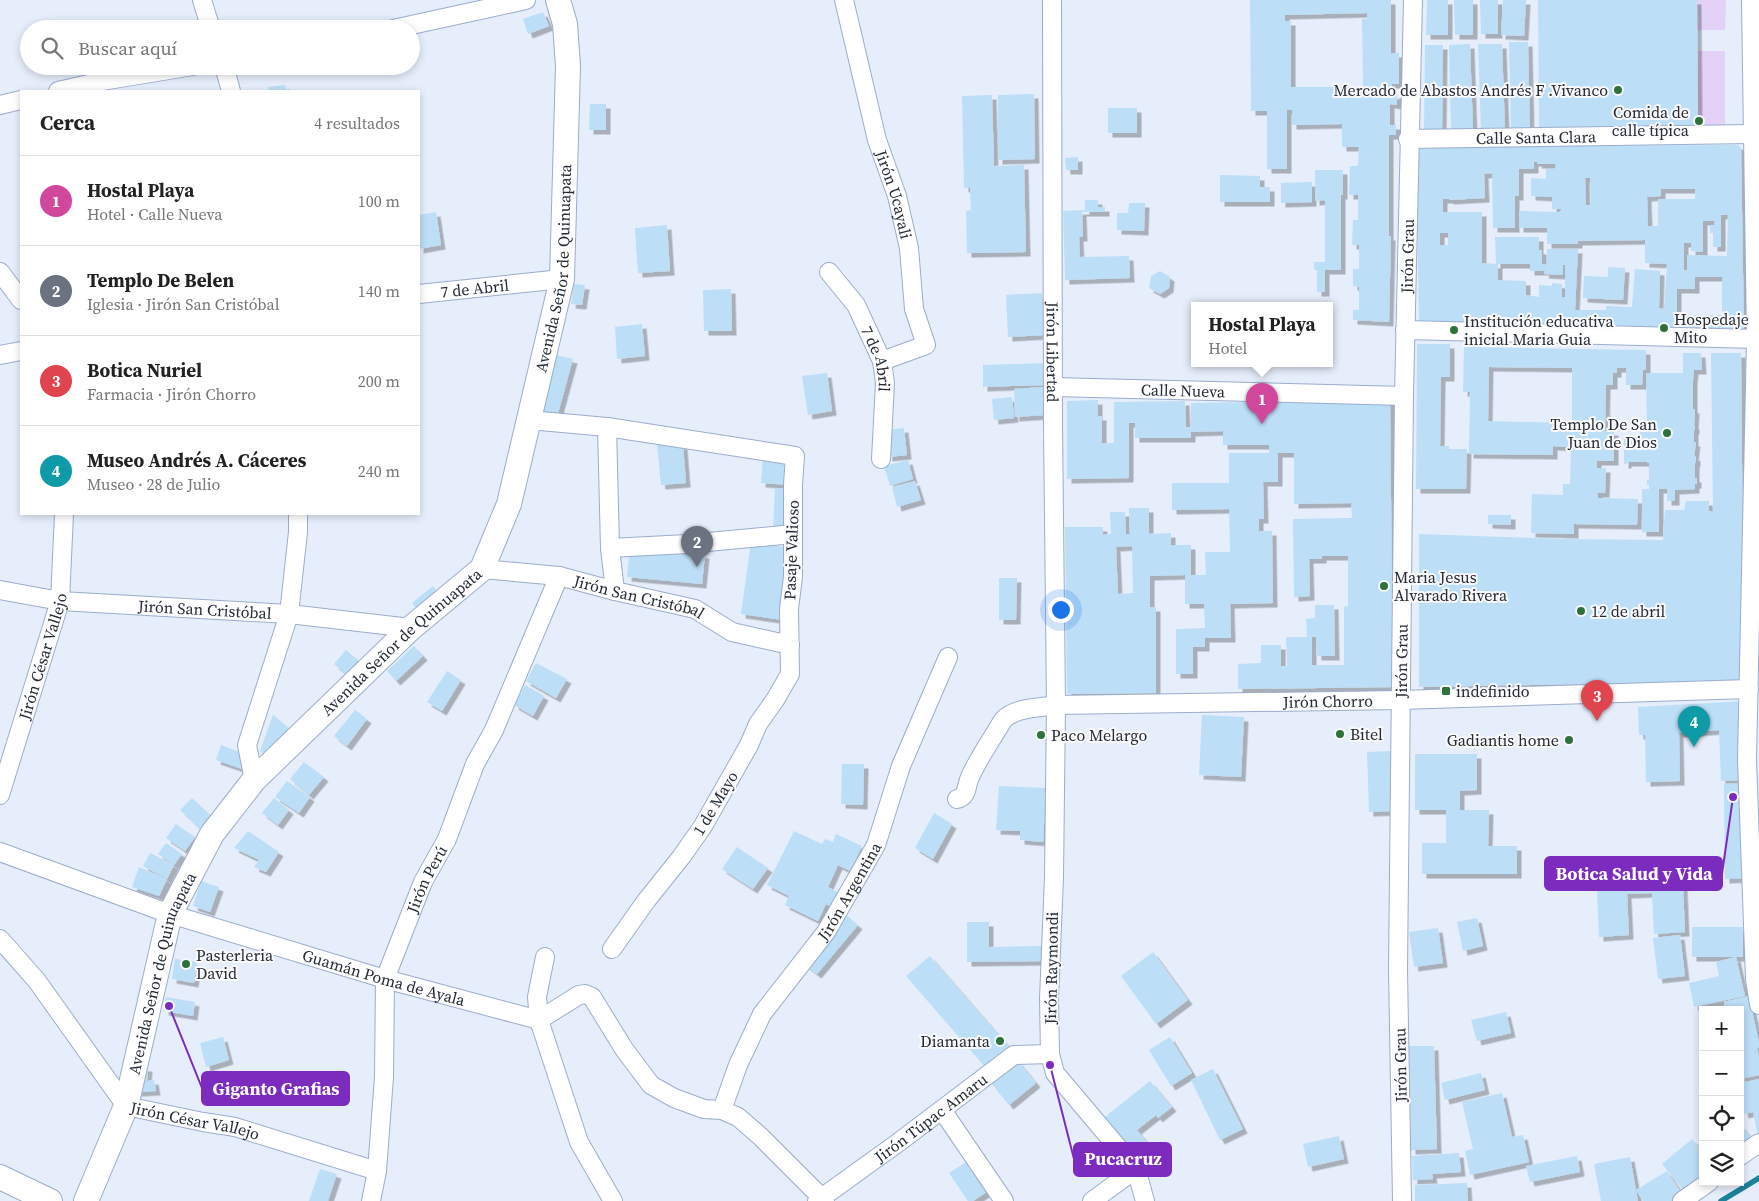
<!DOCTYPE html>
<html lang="es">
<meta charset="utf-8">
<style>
body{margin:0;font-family:"Source Serif 4",serif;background:#f6f6f6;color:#222}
.controls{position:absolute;right:15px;bottom:15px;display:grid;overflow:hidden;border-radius:0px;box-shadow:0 2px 8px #0003}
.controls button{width:45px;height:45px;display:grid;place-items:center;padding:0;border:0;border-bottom:1px solid #e0e0e0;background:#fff;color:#222;font:25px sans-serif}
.you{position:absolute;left:1060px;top:609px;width:18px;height:18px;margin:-12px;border:4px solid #fff;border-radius:50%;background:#1a73e8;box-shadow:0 0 0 8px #1a73e833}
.badge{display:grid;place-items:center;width:32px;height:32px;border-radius:50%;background:#1a73e8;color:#fff;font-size:16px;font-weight:700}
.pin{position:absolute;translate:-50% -41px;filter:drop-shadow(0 1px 2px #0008)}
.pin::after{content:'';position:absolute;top:26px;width:18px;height:15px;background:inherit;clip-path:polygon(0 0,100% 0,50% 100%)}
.popup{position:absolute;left:1191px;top:302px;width:142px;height:65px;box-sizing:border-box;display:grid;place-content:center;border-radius:0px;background:#fff;filter:drop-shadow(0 1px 4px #0005);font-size:16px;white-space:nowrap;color:#767676}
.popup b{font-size:19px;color:#222}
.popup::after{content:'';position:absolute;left:50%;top:100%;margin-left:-10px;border:10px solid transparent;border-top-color:#fff}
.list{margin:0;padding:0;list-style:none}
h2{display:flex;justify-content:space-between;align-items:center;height:65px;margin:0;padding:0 20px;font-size:21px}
h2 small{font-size:16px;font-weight:400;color:#767676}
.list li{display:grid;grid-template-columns:32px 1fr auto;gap:15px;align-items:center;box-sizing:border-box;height:90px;padding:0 20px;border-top:1px solid #e0e0e0}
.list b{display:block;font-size:19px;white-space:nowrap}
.list p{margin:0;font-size:16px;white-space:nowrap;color:#767676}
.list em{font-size:16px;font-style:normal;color:#767676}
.icon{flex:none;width:28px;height:28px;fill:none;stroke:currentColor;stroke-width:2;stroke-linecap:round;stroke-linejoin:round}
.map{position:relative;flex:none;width:1759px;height:1201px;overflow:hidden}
.search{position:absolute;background:#fff;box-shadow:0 2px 8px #0003;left:20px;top:20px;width:400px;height:55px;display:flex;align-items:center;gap:12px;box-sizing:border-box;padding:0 18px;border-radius:28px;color:#767676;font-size:19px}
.panel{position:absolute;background:#fff;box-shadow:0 2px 8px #0003;left:20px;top:90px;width:400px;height:425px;border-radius:0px}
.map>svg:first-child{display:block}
.green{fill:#e3d1f7}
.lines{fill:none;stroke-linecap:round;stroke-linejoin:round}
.stream{stroke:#1c829a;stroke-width:5.5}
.building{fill:#bcdef6;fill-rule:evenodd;filter:url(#shadow)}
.street-casing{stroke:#9badcc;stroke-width:20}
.secondary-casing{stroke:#9badcc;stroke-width:26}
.street{stroke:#fff;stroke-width:18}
.secondary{stroke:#fff;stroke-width:24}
.poi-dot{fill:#2e713c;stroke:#fafafa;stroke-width:2}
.labels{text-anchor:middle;stroke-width:4;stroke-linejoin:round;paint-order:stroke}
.poi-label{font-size:16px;fill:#242b37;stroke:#fafafa;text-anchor:start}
.street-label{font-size:16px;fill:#242b37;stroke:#fafafa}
.leader{fill:none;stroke:#7b2cbf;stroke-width:2}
.callout-dot{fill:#7b2cbf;stroke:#fafafa;stroke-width:2}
.callout{fill:#7b2cbf;stroke:#7b2cbf;stroke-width:2}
.callout-label{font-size:18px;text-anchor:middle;font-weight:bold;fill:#fff}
</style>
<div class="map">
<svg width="1759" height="1201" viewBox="0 0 1759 1201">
<defs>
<filter id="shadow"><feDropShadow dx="4.5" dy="4.5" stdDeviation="0" flood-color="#0004"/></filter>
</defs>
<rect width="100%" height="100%" fill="#e6eefb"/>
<!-- green -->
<g class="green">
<path d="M1697 0H1726L1725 30H1697Z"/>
<path d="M1698 51H1725V128L1698 129Z"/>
</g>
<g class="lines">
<!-- stream -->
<path class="stream" d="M1721 1201 1759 1178"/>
</g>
<!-- building -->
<g class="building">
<path d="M1250 0H1391V53H1399V84H1392V95L1397 94V105L1390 104V125H1396V135H1389V236H1391L1389 322 1353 320V310H1359V287L1353 286V269H1359V245H1352L1353 220H1358V195H1349L1350 166H1358L1359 147H1342V124L1292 125V110H1287V169H1267V111H1251ZM1367 13V19H1362L1363 87H1291V21H1285V15Z"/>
<path d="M1427 0H1448V35H1426Z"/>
<path d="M1454 0H1473V35H1455Z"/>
<path d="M1480 0H1498V34H1481Z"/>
<path d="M1503 0H1526L1524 36 1501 35Z"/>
<path d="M1538 0H1697L1698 129 1539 130Z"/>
<path d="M543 12 549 26 528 34 523 19Z"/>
<path d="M1509 42H1528L1530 130 1511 131Z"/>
<path d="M1470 44 1473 131H1451L1449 45Z"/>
<path d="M1478 44H1502L1505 130 1481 131Z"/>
<path d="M1425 45H1443L1442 131H1424Z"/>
<path d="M285 85 286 91H269L268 87Z"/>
<path d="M1034 94 1035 159 998 160V95Z"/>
<path d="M992 95 994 166 1024 165 1026 252 967 253 966 211 971 210 970 187 964 188 962 96Z"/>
<path d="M590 104H606V130H589Z"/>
<rect x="1108" y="108" width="29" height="25"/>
<path d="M1738 145 1741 148 1744 335 1419 324 1416 149 1491 146ZM1534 162H1538L1537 164H1556L1555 169H1546V179L1531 178V196L1552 197V209H1562L1559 212 1519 211V228H1547V244H1578V241L1645 240V263L1667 264 1664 309 1659 308 1660 271 1635 269 1632 307 1606 306V310H1575L1578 249H1547V265L1542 264V250H1539V237H1495L1496 264 1482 263V212H1443V199H1449V200L1485 198 1484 174 1492 173 1493 228H1515V196H1519V169H1534ZM1585 178H1590L1591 205H1586ZM1661 189H1695V199H1658V226H1648L1647 197 1661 196ZM1721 215H1728L1727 256 1687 255V270H1684V243H1691V251L1703 252V221H1714V225H1710V233H1713V247H1721ZM1440 233H1448V245H1440ZM1498 264H1530V271H1545L1544 274 1563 275V265H1565V298L1562 297V284L1552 283V286L1539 285V297L1526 295V281L1498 280ZM1695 277H1722V315H1682V313L1677 312V289H1695Z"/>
<path d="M1078 157V170H1066L1065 158Z"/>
<path d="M1315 170H1343V195H1341V270H1325V292H1317V270H1314V262H1325V200L1315 201Z"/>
<path d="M1220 175 1260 176V187H1270V202H1220Z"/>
<path d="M1312 182V202L1281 203V183Z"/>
<path d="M1085 200H1098V207H1105V212H1082L1083 237H1079L1080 257 1129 256 1130 278 1065 280 1063 211 1085 210Z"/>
<path d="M1129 203H1145L1144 231 1117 230V213H1128Z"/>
<path d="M436 212 441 245 419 249V215Z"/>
<path d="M667 225 670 271 638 273 635 228Z"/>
<path d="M1608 267 1625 268 1623 300 1583 298 1584 276 1608 277Z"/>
<path d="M1160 271 1170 277 1169 288 1160 294 1149 288 1151 276Z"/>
<path d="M574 284 585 285 582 305 571 304Z"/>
<path d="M731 289 732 331H704L703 290Z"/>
<path d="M1042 293 1044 335 1008 337 1006 295Z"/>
<path d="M642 324 645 356 617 359 615 327Z"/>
<path d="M1417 344H1450V377H1441L1440 446H1449V449H1467L1466 489H1416Z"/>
<path d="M1464 347 1646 350V370H1643L1642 385H1626V368H1617V373H1613V385H1606L1605 431H1614V461H1597V468H1606L1605 493H1598V498L1638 499 1637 525 1574 524V534L1531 533 1532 494 1563 495V484H1570L1571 447 1553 446V455L1469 454 1470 392H1463ZM1489 367 1572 368V423L1488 421Z"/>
<path d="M1683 353H1701L1702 370H1694L1693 380V409H1695L1694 425H1695V430H1694V442H1696L1694 457 1696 456V462L1695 463V478H1697V484H1695V489L1675 490V501H1667V489H1659V532H1642V489H1649V485H1647V480H1649V463H1647V462H1627V464H1624V436H1640V425H1647L1646 373H1683Z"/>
<path d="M1711 353H1741L1744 681 1419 687V534L1566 539 1663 540 1665 510H1684L1686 501H1709V511L1713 512Z"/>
<path d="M556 355 573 359 557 417 541 413Z"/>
<path d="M1045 363V385L983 387V365Z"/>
<path d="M827 373 832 411 808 415 802 376Z"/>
<path d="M1044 387 1046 415 1015 417 1014 389Z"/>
<path d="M1012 397 1014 418 994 420 992 399Z"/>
<path d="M1098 400V416H1102V443H1114V402L1185 401 1186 427H1191V403L1390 400 1393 687 1238 689V664L1261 663V645H1281V666H1287L1286 637H1307L1306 619 1315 618V605H1334L1335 656H1317L1316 637H1312V665H1344V607L1348 606V556H1322V559H1309L1310 596 1294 597 1293 519 1352 518 1351 503 1294 504V453H1278V482H1263L1264 519H1259V531H1272L1273 603 1230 604 1231 638H1205V647H1193V674H1176V629L1205 628 1204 604H1185V575L1150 576V607H1156V693L1067 694 1065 527H1103V535L1111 534 1110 512H1125L1126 534H1130L1129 508H1149V534L1171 533V545H1191V575H1206L1205 552H1230L1229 509 1172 510V483H1229V453H1269V445H1223V431L1191 432V438H1135V423H1129V478L1067 479V401ZM1132 546 1133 593 1118 594 1116 547Z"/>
<path d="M904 428 907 455 888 457 886 430Z"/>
<path d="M657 443 683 445 686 483 661 485Z"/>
<path d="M763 457 792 459 790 485 761 483Z"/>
<path d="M908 460 913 479 890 486 884 466Z"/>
<path d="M915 481 921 500 897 507 892 487Z"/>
<path d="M775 488 791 489 789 531 773 530Z"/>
<path d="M1488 515H1511V525L1488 524Z"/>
<path d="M751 542 793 548 783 620 741 614Z"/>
<path d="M630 547 705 554 702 584 627 577Z"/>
<path d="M999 578H1017L1016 620H999Z"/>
<path d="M433 586 442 596 421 614 412 603Z"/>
<path d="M414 646 423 656 396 681 387 671Z"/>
<path d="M346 650 358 660 346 674 334 664Z"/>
<path d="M536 663 567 679 556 698 526 681Z"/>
<path d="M447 671 461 680 442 711 427 702Z"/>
<path d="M525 685 544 696 533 716 514 705Z"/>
<path d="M1744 701 1746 780 1721 781 1719 730 1679 733 1680 781 1646 782 1645 735H1639L1638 707Z"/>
<path d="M355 710 367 719 347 746 334 736Z"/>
<path d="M273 715 294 732 269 759 260 751Z"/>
<path d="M1202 715 1244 717 1241 777 1199 775Z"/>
<path d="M221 745 247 755 242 769 216 760Z"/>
<path d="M1392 751 1394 811 1369 812 1367 752Z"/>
<path d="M1415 754H1477V790L1460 791V810H1489L1488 846H1517V874H1422V843H1446V810H1415Z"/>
<path d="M304 762 324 777 309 795 290 779Z"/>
<path d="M842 764H864L863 805 841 804Z"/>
<path d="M287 781 310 797 299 813 275 797Z"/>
<path d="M1746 783 1748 854H1729L1747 855V878L1725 879 1724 784Z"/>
<path d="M999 786 1046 788 1043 842 1020 840V831L996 830Z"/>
<path d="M192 798 212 817 200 829 180 810Z"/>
<path d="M274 798 289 810 278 825 262 813Z"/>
<path d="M934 813 952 824 933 859 915 848Z"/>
<path d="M176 824 195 837 185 851 166 838Z"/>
<path d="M248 831 279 852 266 872 254 867 259 860 234 848Z"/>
<path d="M794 831 822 844 825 839 833 842 836 834 862 846 850 871 838 865 828 887 839 893 832 907 826 904 818 921 785 905 789 896 767 885Z"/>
<path d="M166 843 182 854 174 865 158 854Z"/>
<path d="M737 847 768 868 753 889 722 869Z"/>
<path d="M150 853 174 865 167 879 143 866Z"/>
<path d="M1682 863 1685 932 1654 934 1652 893 1627 894 1629 935 1599 937 1596 867Z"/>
<path d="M139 867 167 879 159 896 132 887Z"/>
<path d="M201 881 219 887 210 912 193 906Z"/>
<path d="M845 914 858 925 817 974 804 964Z"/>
<path d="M1477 918 1483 946 1463 951 1457 922Z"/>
<path d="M967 922H989V947L1042 946V961L967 962Z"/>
<rect x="1692" y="927" width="51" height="30"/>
<path d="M1438 928 1443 963 1414 967 1409 932Z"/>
<path d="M1680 935 1685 976 1658 979 1653 938Z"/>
<path d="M1153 952 1188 1000 1156 1024 1121 976Z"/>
<path d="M930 956 1011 1049 987 1069 906 976Z"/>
<path d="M1736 957 1745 996 1694 1007 1689 983 1719 976 1716 962Z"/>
<path d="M175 959 197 962 194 983 172 979Z"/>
<path d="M1749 996 1759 1043V1047L1757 1048 1759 1058V1075L1740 1079V1010H1725L1724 1002Z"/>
<path d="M166 997 195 1002 193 1016 164 1011Z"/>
<path d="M1506 1012 1511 1033 1477 1041 1471 1020Z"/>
<path d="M223 1037 229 1060 206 1067 200 1043Z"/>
<path d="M1170 1037 1192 1073 1171 1086 1149 1050Z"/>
<path d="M1409 1046H1434L1437 1149 1411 1150Z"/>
<path d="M1018 1061 1036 1083 1009 1105 991 1083Z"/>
<path d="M141 1067H148L147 1081 154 1080 156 1091 137 1092Z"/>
<path d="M1213 1069 1243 1129 1220 1140 1191 1080Z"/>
<path d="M1481 1073 1485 1090 1445 1100 1441 1083Z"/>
<path d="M1759 1079V1136H1758L1753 1112 1744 1114 1740 1096V1083Z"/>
<path d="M1150 1081 1172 1107 1158 1118 1156 1115 1137 1130 1158 1156 1145 1167 1105 1117Z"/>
<path d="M1502 1093 1512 1137 1523 1135 1529 1162 1470 1175 1465 1151 1473 1149 1462 1102Z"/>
<path d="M1740 1124 1753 1140 1740 1150Z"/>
<path d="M1339 1136 1344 1159 1308 1167 1303 1144Z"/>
<path d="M1692 1139 1703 1153V1178L1685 1192 1662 1164Z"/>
<path d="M1459 1153 1461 1172 1432 1174 1433 1179 1413 1180 1412 1156Z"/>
<path d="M1577 1156 1580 1172 1530 1182 1526 1166Z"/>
<path d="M1630 1157 1638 1201H1601L1594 1164Z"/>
<path d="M971 1159 991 1189 973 1201H968L949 1173Z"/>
<path d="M320 1169 337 1174 328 1201H309Z"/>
<path d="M1667 1171 1682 1194 1671 1201H1643L1636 1190Z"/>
<path d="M1467 1183 1468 1201H1415V1185Z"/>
</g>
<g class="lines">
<!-- street casing -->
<g class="street-casing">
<g id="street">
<path d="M202 0 211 29"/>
<path id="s1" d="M844 0 877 140 897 196 909 248 914 309 926 345 882 361"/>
<path id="s2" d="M1052 0 1053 424 1056 705 1054 877 1049 999 1050 1054 1055 1073 1136 1169 1145 1201"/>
<path d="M1751 0 1756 339 1747 760 1755 979 1759 1005"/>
<path d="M393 29 526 0"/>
<path d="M224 66 231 91"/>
<path d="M58 91 102 81 193 66"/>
<path d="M0 105 21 100"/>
<path id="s3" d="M1408 139 1752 134"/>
<path d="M0 272 21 300"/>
<path id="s4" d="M829 272 856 305 882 361 885 383 881 459"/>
<path id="s5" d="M419 294 562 279"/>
<path d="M1405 330 1756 339"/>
<path d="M0 355 21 351"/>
<path id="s6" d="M1053 387 1404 396"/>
<path d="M529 420 607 427 795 456 793 485V577L789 609 790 674 775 700 758 724 749 745 703 826 682 856 646 901 612 949"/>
<path d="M607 427 610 548 615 591"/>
<path d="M610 548 687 544 793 534"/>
<path id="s7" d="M482 569 559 576 615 591 695 609 732 632 790 645"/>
<path id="s8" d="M0 590 60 601 289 614 411 628"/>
<path d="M254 780 247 745 289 614 298 532V514"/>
<path id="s9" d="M0 795 60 601 64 514"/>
<path id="s10" d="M957 799C968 797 966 785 970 777 979 757 992 739 1003 720 1016 707 1039 708 1056 705L1401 700 1749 689"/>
<path id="s11" d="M0 852 170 914 385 979 539 1020 579 995 585 994 592 997 624 1049 651 1085 674 1098 704 1109 722 1110 738 1117 761 1137 825 1201"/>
<path id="s12" d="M0 939 37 981 126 1106 203 1122 235 1127 377 1171"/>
<path d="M545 957 537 997 539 1020 579 1142 613 1201"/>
<path id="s13" d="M722 1110 738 1065 762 1014 826 932 876 845 901 766 948 657"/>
<path d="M942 1110 1004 1201"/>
<path d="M1740 1156 1759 1143"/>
<path id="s14" d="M371 1201 377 1171 384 1077 385 979 423 882 447 839 475 764 494 730 559 576"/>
<path id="s15" d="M817 1201 899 1142 1014 1055 1050 1054"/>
<path d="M1092 1201 1136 1169"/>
<path id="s16" d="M1402 1201 1398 969 1404 396 1413 0"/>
<path d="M1682 1201 1709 1182"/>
</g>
</g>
<!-- secondary casing -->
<g class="secondary-casing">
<g id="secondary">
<path d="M0 1177 50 1201"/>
<path id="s17" d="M86 1201 126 1106 170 914 212 834 254 780 411 628 482 569 509 504 562 279 568 66 565 24 558 0"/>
</g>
</g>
<!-- street -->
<use href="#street" class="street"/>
<!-- secondary -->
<use href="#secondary" class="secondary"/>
</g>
<!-- markers -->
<g class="poi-dot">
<circle cx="1618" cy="90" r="5"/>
<circle cx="1699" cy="121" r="5"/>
<circle cx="1664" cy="328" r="5"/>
<circle cx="1454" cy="330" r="5"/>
<circle cx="1667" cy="433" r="5"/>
<circle cx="1384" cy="586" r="5"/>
<circle cx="1581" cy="611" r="5"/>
<rect x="1441" y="686" width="10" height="10" rx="2.5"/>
<circle cx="1340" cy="734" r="5"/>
<circle cx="1041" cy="735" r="5"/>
<circle cx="1569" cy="740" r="5"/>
<circle cx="186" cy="964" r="5"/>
<circle cx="1000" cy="1041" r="5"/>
</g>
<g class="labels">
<!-- poi labels -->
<g class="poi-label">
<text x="1608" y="96" text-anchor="end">Mercado de Abastos Andrés F .Vivanco</text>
<text x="1689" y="118" text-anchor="end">Comida de<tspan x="1689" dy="18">calle típica</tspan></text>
<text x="1674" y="325">Hospedaje<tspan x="1674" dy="18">Mito</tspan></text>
<text x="1464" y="327">Institución educativa<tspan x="1464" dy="18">inicial Maria Guia</tspan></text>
<text x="1657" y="430" text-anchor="end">Templo De San<tspan x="1657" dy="18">Juan de Dios</tspan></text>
<text x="1394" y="583">Maria Jesus<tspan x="1394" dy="18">Alvarado Rivera</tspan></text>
<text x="1591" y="617">12 de abril</text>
<text x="1456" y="697">indefinido</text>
<text x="1350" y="740">Bitel</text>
<text x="1051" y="741">Paco Melargo</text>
<text x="1559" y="746" text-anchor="end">Gadiantis home</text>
<text x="196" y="961">Pasterleria<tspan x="196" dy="18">David</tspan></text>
<text x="990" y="1047" text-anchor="end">Diamanta</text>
</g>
<!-- street labels -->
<g class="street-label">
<text dy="6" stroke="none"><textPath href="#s3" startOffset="128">Calle Santa Clara</textPath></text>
<text dy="6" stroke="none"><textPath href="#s1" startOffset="201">Jirón Ucayali</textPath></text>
<text dy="6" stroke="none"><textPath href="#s16" startOffset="945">Jirón Grau</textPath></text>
<text dy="6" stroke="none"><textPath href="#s17" startOffset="1081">Avenida Señor de Quinuapata</textPath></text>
<text dy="6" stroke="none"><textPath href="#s5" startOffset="56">7 de Abril</textPath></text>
<text dy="6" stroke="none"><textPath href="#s2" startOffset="352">Jirón Libertad</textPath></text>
<text dy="6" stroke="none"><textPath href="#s4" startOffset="101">7 de Abril</textPath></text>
<text dy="6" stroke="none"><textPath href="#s6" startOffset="130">Calle Nueva</textPath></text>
<text transform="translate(791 550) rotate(-88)" y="6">Pasaje Valioso</text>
<text dy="6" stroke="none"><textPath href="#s7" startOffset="160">Jirón San Cristóbal</textPath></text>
<text dy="6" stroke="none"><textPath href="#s8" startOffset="206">Jirón San Cristóbal</textPath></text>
<text dy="6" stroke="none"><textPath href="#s17" startOffset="661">Avenida Señor de Quinuapata</textPath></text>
<text dy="6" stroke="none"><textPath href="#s9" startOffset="145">Jirón César Vallejo</textPath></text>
<text dy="6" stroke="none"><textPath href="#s16" startOffset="540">Jirón Grau</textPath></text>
<text dy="6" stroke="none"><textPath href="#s10" startOffset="421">Jirón Chorro</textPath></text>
<text transform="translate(715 803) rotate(-59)" y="6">1 de Mayo</text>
<text dy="6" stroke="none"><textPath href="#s14" startOffset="331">Jirón Perú</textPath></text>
<text dy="6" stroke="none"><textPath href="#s13" startOffset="255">Jirón Argentina</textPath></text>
<text transform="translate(1051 968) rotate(-89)" y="6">Jirón Raymondi</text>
<text dy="6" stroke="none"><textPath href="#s17" startOffset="241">Avenida Señor de Quinuapata</textPath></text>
<text dy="6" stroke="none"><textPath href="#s11" startOffset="404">Guamán Poma de Ayala</textPath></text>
<text transform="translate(1400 1065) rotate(-91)" y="6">Jirón Grau</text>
<text dy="6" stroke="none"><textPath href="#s15" startOffset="141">Jirón Túpac Amaru</textPath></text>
<text dy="6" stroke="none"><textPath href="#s12" startOffset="280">Jirón César Vallejo</textPath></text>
</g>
</g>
<!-- callouts -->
<path class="leader" d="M1733 797L1722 874M169 1006L202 1088M1050 1065L1074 1159"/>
<g class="callout-dot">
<circle cx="1733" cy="797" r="5"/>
<circle cx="169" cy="1006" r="5"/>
<circle cx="1050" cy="1065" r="5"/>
</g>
<g class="callout">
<rect x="1545" y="857" width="177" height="33" rx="5"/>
<rect x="202" y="1072" width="147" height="33" rx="5"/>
<rect x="1074" y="1143" width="97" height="33" rx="5"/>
</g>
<g class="callout-label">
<text x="1634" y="880">Botica Salud y Vida</text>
<text x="276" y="1095">Giganto Grafias</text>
<text x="1123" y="1165">Pucacruz</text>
</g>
</svg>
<div class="controls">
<button>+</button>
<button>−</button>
<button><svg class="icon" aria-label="locate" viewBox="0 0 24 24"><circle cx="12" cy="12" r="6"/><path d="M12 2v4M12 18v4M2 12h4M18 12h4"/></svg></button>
<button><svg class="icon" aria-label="layers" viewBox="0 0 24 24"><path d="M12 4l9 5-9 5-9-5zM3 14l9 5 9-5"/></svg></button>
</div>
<div class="you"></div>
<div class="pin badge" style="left:1262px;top:424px;background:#d1479c">1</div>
<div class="popup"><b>Hostal Playa</b>Hotel</div>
<div class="pin badge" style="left:697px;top:567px;background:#6b7280">2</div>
<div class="pin badge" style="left:1597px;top:721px;background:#e0444e">3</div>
<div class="pin badge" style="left:1694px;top:747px;background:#0f9aa8">4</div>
<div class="search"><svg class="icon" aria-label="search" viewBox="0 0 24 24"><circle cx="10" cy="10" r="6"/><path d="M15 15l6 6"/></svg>Buscar aquí</div>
<section class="panel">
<h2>Cerca<small>4 resultados</small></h2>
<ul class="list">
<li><span class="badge" style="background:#d1479c">1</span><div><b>Hostal Playa</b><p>Hotel · Calle Nueva</p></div><em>100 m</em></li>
<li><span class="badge" style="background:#6b7280">2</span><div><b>Templo De Belen</b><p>Iglesia · Jirón San Cristóbal</p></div><em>140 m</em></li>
<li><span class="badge" style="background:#e0444e">3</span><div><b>Botica Nuriel</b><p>Farmacia · Jirón Chorro</p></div><em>200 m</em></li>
<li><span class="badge" style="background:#0f9aa8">4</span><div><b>Museo Andrés A. Cáceres</b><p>Museo · 28 de Julio</p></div><em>240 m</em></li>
</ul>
</section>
</div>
